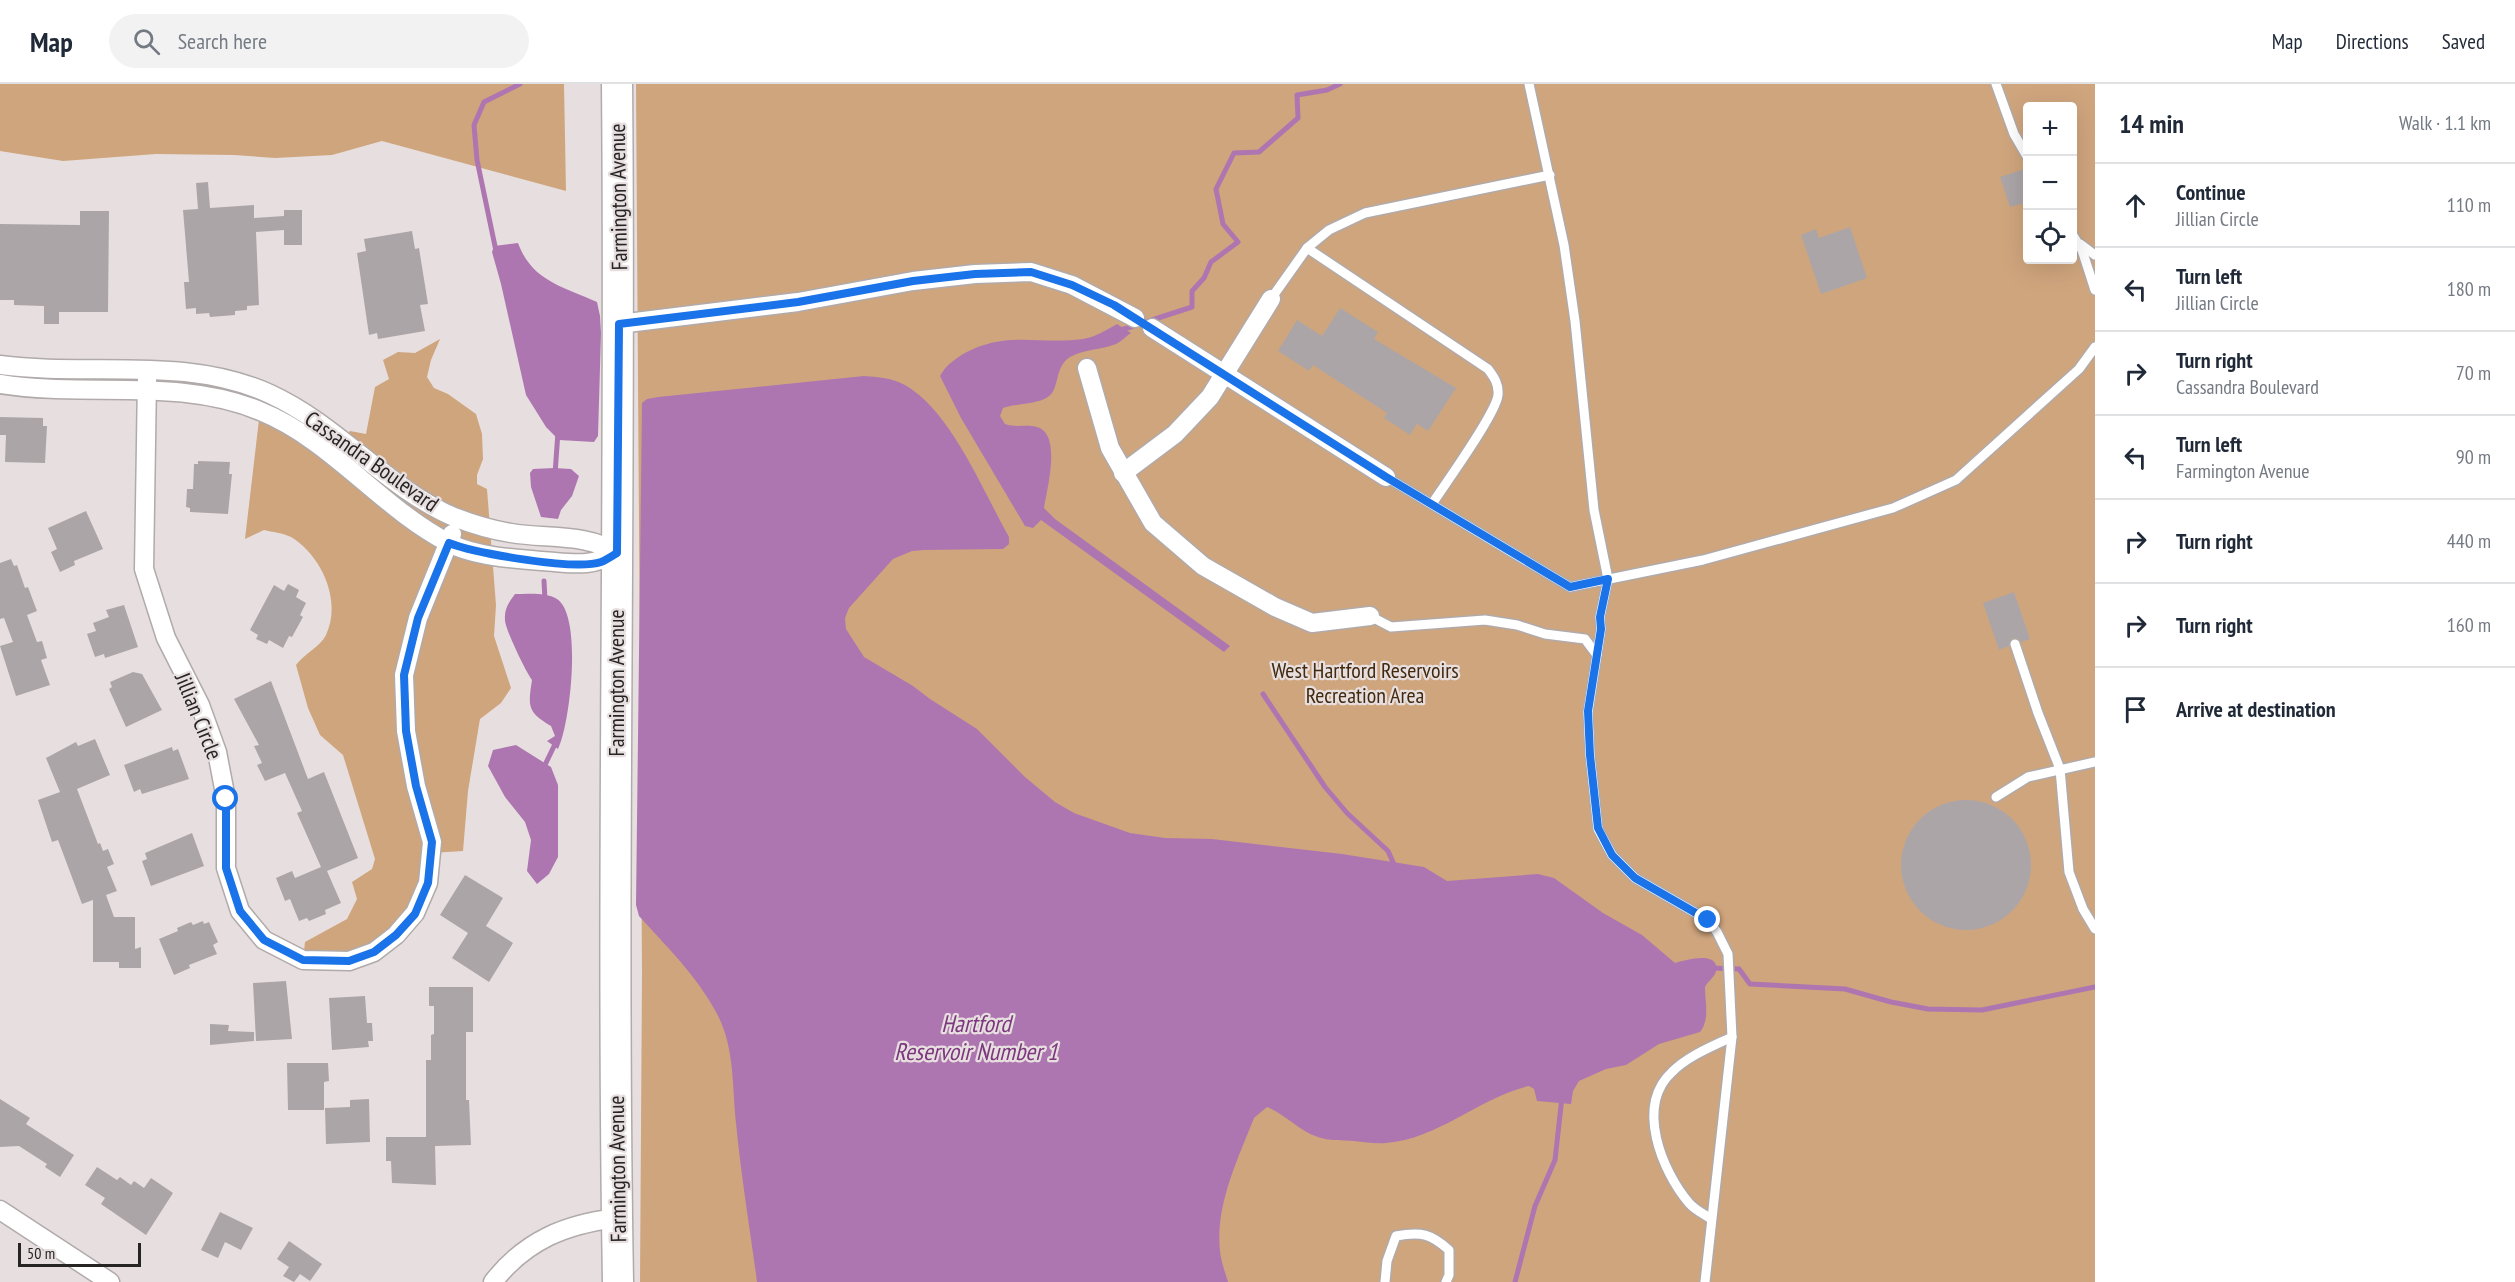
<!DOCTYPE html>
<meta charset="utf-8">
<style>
body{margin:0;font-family:"PT Sans Narrow",sans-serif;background:#f2f2f3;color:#1f2937}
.controls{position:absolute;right:18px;top:18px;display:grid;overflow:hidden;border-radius:6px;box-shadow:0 6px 24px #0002}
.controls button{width:54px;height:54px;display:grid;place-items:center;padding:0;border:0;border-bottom:2px solid #e0e1e3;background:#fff;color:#1f2937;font:30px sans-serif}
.scale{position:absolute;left:18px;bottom:15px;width:123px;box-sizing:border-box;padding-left:6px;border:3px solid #272424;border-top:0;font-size:16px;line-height:21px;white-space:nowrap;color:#272424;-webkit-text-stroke:4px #e7dfdf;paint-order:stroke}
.stop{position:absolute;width:18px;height:18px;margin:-14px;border:4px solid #1a73e8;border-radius:50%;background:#fff}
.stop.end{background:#1a73e8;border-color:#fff;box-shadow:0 2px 6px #0008}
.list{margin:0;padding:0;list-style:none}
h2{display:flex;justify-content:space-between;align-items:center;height:78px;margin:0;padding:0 24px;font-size:26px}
h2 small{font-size:20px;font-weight:400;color:#747a83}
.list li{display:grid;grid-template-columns:39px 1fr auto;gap:18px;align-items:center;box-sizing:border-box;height:84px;padding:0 24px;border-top:2px solid #e0e1e3}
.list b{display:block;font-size:22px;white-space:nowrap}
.list p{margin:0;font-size:20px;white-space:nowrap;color:#747a83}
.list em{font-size:20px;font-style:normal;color:#747a83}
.icon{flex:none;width:33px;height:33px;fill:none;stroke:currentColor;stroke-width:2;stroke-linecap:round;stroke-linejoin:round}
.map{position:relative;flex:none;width:2095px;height:1198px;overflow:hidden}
header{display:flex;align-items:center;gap:36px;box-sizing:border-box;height:84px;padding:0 30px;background:#fff;border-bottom:2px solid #e0e1e3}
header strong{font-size:28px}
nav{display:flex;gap:33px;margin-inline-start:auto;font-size:21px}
.search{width:420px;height:54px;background:#f2f2f3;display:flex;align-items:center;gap:15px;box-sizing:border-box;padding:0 21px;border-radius:33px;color:#747a83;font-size:22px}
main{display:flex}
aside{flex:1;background:#fff}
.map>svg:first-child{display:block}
.green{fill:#cfa57d;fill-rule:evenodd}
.water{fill:#ae76b0}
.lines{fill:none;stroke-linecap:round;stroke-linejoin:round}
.stream{stroke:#ae76b0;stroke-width:5}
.building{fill:#aca5a8}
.lane-casing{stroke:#b1aaaa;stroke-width:12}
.street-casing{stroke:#b1aaaa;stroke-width:21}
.primary-casing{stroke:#b1aaaa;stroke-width:33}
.lane{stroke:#fff;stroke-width:9}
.street{stroke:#fff;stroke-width:18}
.primary{stroke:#fff;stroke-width:30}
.route{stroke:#1a73e8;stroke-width:8}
.labels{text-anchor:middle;stroke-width:4.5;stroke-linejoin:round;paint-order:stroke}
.street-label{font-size:22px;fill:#272424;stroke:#e7dfdf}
.park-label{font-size:22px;fill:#42290e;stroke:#e7dfdf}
.water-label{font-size:24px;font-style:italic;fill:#7c377f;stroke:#e7dfdf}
</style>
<header>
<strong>Map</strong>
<div class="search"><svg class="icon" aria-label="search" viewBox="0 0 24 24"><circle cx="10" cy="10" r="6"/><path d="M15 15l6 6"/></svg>Search here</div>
<nav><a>Map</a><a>Directions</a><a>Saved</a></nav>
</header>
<main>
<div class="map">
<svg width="2095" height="1198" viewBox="0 0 2095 1198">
<rect width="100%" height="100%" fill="#e7dfdf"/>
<!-- green -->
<g class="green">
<path d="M0 0H564L566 107 382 57 332 71 275 74 234 71 156 70 63 77 0 67Z"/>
<path d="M636 0H2095V1198H640L642 888ZM2028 22H2072V176H2028Z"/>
<path d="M440 255 431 276 427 293 434 304 448 310 476 330 482 350 483 375 477 391V400L487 405 496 521 494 552 511 604 501 619 480 635 468 707 463 767 431 769 428 799 374 868 303 876 305 858 347 835 357 815 352 798 372 785 375 775 343 671 320 651 308 624 296 581C304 570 321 562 326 551 342 517 322 472 291 453 283 449 272 448 264 446L245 455 260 327 330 371 350 347 366 350 375 303 389 295 383 276 398 268 415 269Z"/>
</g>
<!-- water -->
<g class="water">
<path d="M518 159C532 197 562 202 597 218L600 232 601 249 598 352 594 358 559 356 546 343 526 311 501 200 492 168 494 162Z"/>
<path d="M1117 240 1131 249C1126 252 1121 258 1116 260 1101 266 1084 265 1070 273 1054 283 1060 305 1048 313 1035 321 1017 319 1003 324L1000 332 1005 340C1016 344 1026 340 1037 343 1062 350 1047 405 1044 424L1055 435 1230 562 1224 568 1041 436 1033 444 1025 442 961 334 940 292C946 281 953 277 963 270 1007 246 1037 261 1083 255 1095 253 1107 246 1117 240Z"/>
<path d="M864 292C878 293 892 294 905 301 951 327 983 407 1009 453V460L1003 465 924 466 912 467 893 475 849 524 845 534 846 545 864 573 913 602 930 615 977 645 1025 693 1055 718 1074 729 1130 749 1165 754 1212 755 1342 770 1424 783 1447 797 1538 790 1554 794 1603 829 1642 851 1675 879C1685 876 1720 866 1716 887 1715 893 1708 897 1705 903 1705 918 1710 936 1700 948L1659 960 1626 981 1606 985 1579 997 1573 1007 1571 1020 1537 1017 1534 1005 1529 1002C1478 1014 1439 1055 1386 1059 1376 1060 1364 1058 1354 1057 1343 1056 1328 1057 1318 1053 1299 1047 1285 1030 1267 1023L1254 1034C1238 1075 1215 1121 1220 1167 1221 1177 1225 1188 1228 1198H757C750 1145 741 1092 736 1039 732 1002 735 962 716 928 696 891 667 863 639 832L636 821 642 319 647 315 658 313Z"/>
<path d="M554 384 571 385 579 392 572 412 561 426 558 435 541 433 531 403 530 389 533 385Z"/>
<path d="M515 510C528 510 546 508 557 515 583 532 570 641 558 665L547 657 555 652 551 642C527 628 528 622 532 596 526 588 505 545 505 536 504 525 509 518 515 510Z"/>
<path d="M516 661 551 683 558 701V773L549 790 537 800 527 787 531 756 525 738 505 713 488 682 493 666Z"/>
</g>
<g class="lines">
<!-- stream -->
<g class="stream">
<path d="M496 167 477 76 474 41 484 18 520 0"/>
<path d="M1118 247 1192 223V207L1204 194 1211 178 1238 158 1223 140 1216 105 1234 69 1259 68 1298 34 1297 11 1327 6 1340 0"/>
<path d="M555 390 558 348"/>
<path d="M544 497 545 516"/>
<path d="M1263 610 1325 703 1347 729 1388 767 1396 785"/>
<path d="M543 685 557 656"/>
<path d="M1711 884 1739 885 1750 900 1845 905 1891 918 1928 925 1982 926 2095 903"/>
<path d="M1515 1198 1535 1122 1555 1076 1562 1013"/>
</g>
</g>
<!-- building -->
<g class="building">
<path d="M2028 84V118L2010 123 2000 93Z"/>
<path d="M208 98 210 124 254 121V134L284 132V126H302V161H284V146L256 148 259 221 247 222V226L235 227V231L210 233 209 229 196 230V224L186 225 184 198H189L183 126 198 125 196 99Z"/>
<path d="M80 127H109L108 228H59V240H44V222L14 221V216H0V140L80 141Z"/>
<path d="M1850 143 1867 194 1821 210 1801 151 1816 145 1819 154Z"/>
<path d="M412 147 415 165 419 164 428 220 420 221 425 247 378 255 377 249 369 251 357 169 366 167 364 155Z"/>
<path d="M1340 224 1378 248 1374 255 1456 304 1428 347 1417 340 1410 351 1384 334 1387 329 1313 281 1309 287 1278 267 1297 236 1322 252Z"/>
<path d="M0 333 43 334V342H47L45 379 5 378 6 351H0Z"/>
<path d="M198 377 230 378 229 390H232L228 430 190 428V424L186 423 187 405H193L194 380H198Z"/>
<path d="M86 427 103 465 74 477 75 481 60 488 51 468 57 465 48 444Z"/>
<path d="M11 475 14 482 17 481 25 504 28 503 37 527 27 531 37 558 42 557 47 574 41 576 50 601 16 612 0 562 13 558 4 534 0 535V479Z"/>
<path d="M288 500 299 506 296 513 306 519 300 531 303 533 292 553 289 552 283 564 269 556 267 560 256 555 258 551 250 546 274 501 284 507Z"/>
<path d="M2014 508 2030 555 2021 558 2017 554H2012L2009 562 1999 566 1983 519Z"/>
<path d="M124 521 138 563 105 574 104 570 95 573 87 550 96 547 93 539 109 533 106 526Z"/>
<path d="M133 588 142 590 162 626 126 643 109 605 112 603 110 598Z"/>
<path d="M271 597 308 695 324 688 358 774 327 787 341 819 325 826 326 830 309 837 307 834 299 837 290 815 285 817 276 794 292 787 295 794 321 783 297 729 302 727 285 689 265 697 257 681 262 679 254 662 259 661 234 615Z"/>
<path d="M95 655 110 691 77 705 98 760 100 759 103 767 108 765 114 780 107 783 117 807 106 811 114 833H135V865L141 863V884H119V878H93V816L82 820 58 756 52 758 38 716 60 708 46 674 76 658 78 662Z"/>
<path d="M172 663 173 667 178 665 189 695 142 710 140 705 134 708 124 681Z"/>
<circle cx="1966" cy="781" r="65"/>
<path d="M192 749 204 782 151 802 142 777 147 775 145 769Z"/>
<path d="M465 791 503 814 486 842 513 859 489 898 452 874 468 849 440 831Z"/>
<path d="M203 837 204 840 209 838 218 858 213 861 217 870 189 881 190 884 174 891 159 855 178 847 177 844 191 838 193 841Z"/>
<path d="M286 897 292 955 256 957 253 899Z"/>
<path d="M429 903H473V948H466V1016H469L471 1061 435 1062 436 1101 392 1099 391 1077H386V1053H426V976H431V951L434 950V922H429Z"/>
<path d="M365 912 367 939H372L373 957H368L369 963 332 966 329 914Z"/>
<path d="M210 940 229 941 228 947 254 948V957L210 961Z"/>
<path d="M287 979H328L329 997 324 998V1026H288Z"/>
<path d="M0 1015 30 1034 26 1040 74 1071 60 1093 45 1083 47 1080 19 1062 0 1063Z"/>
<path d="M369 1015 370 1058 326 1060 325 1024 350 1023V1016Z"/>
<path d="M97 1083 117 1096 120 1093 131 1101 134 1097 144 1104 151 1094 173 1109 146 1151 101 1120 105 1114 85 1101Z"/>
<path d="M220 1128 253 1144 241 1166 225 1158 218 1174 201 1166Z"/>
<path d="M289 1157 322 1180 310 1197 300 1190 294 1198 283 1192 289 1183 277 1175Z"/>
</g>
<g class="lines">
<!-- lane casing -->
<g class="lane-casing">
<g id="lane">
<path d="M1529 0 1564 161 1575 237 1594 426 1608 495 1600 533 1601 545 1588 628 1590 671 1598 745 1612 771 1635 794 1708 836 1717 848 1728 870 1732 953 1705 1198"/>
<path d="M1996 0 2014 50 2028 74"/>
<path d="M2072 150 2082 166 2095 206"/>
<path d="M2080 160 2095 171"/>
<path d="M1271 215 1307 164"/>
<path d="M1386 393 1570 503 1703 476 1893 424 1956 396 2079 285 2095 263"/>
<path d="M1432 420C1445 400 1496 330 1498 311 1499 300 1494 293 1488 285L1307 164 1329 146 1365 129 1550 91"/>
<path d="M1370 532 1391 543 1485 536 1517 541 1545 550 1585 555 1597 571"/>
<path d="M2015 560 2038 629 2060 685 2069 788 2083 825 2095 845"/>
<path d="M1996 713 2028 693 2095 678"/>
<path d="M1711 1135C1704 1130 1695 1126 1689 1119 1662 1087 1635 1022 1672 988 1688 972 1711 963 1732 953"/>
<path d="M1385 1198 1387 1177 1396 1152C1421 1147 1431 1150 1449 1166V1191L1446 1198"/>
</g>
</g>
<!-- street casing -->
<g class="street-casing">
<g id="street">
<path d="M619 240 798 218 913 197 975 190 1031 188 1072 201 1135 234"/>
<path d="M1152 244 1386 393"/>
<path d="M0 281C89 293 185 271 270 310 338 341 387 404 454 433 472 440 492 446 511 449 546 455 587 449 617 469 589 484 573 479 542 477 515 475 473 472 449 459 381 424 332 356 260 327 178 293 86 314 0 300"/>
<path d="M1087 284 1110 364 1153 439 1203 482 1275 523 1312 539 1370 532"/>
<path d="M147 295 144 485 166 554 200 621 217 668 226 715V784L240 827 264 856 303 876 349 877 374 868 396 851 415 829 428 799 432 758 416 702 406 647 404 591 418 534 452 450"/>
<path d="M1123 389 1175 350 1210 313 1271 215"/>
<path d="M0 1126 110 1198"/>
<path d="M493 1198C526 1156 566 1140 617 1134"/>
</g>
</g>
<!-- primary casing -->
<g class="primary-casing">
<path id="primary" d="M617 0C621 399 611 799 618 1198"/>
</g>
<!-- lane -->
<use href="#lane" class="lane"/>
<!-- street -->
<use href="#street" class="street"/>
<!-- primary -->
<use href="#primary" class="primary"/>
</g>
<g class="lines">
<!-- route -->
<path class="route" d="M226 715V784L240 827 264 856 303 876 349 877 374 868 396 851 415 830 428 799 432 758 416 702 406 647 404 591 418 534 449 459C475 469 575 487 601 478 606 476 612 472 617 469L619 240 798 218 913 197 975 190 1031 188 1072 201 1114 221 1386 393 1570 503 1608 495 1600 533 1601 545 1588 627 1590 671 1598 744 1612 771 1635 794 1708 836"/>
</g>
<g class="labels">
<!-- street labels -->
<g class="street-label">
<text transform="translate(618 113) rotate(-91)" y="8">Farmington Avenue</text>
<text transform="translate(372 377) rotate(35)" y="8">Cassandra Boulevard</text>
<text transform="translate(616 599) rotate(-90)" y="8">Farmington Avenue</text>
<text transform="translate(199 632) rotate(68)" y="8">Jillian Circle</text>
<text transform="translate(617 1085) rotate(-91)" y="8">Farmington Avenue</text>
</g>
<!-- park labels -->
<g class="park-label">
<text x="1365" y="594">West Hartford Reservoirs<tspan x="1365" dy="25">Recreation Area</tspan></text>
</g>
<!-- water labels -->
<g class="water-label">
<text x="976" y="948">Hartford<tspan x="976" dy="28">Reservoir Number 1</tspan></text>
</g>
</g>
</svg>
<div class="controls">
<button>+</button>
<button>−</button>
<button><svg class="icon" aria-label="locate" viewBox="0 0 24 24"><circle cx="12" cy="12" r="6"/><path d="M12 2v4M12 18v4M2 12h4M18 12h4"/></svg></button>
</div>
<div class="scale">50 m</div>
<div class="stop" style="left:226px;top:715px"></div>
<div class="stop end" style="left:1708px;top:836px"></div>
</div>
<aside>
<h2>14 min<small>Walk · 1.1 km</small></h2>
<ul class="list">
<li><svg class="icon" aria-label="ahead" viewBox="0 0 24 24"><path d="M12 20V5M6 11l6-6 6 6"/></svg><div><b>Continue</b><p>Jillian Circle</p></div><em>110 m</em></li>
<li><svg class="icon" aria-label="left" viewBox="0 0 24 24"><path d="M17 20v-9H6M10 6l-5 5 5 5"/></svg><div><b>Turn left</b><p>Jillian Circle</p></div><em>180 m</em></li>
<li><svg class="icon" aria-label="right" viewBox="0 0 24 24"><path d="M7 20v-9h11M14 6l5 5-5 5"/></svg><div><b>Turn right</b><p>Cassandra Boulevard</p></div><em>70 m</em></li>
<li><svg class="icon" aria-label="left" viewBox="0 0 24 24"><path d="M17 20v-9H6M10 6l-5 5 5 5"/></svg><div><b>Turn left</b><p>Farmington Avenue</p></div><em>90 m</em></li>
<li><svg class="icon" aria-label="right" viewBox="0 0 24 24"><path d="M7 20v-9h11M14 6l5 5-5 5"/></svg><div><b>Turn right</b></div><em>440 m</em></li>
<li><svg class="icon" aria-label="right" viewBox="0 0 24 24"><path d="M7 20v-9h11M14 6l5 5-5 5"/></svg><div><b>Turn right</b></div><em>160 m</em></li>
<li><svg class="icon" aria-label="arrive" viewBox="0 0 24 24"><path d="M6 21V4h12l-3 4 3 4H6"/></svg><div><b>Arrive at destination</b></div></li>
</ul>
</aside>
</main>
